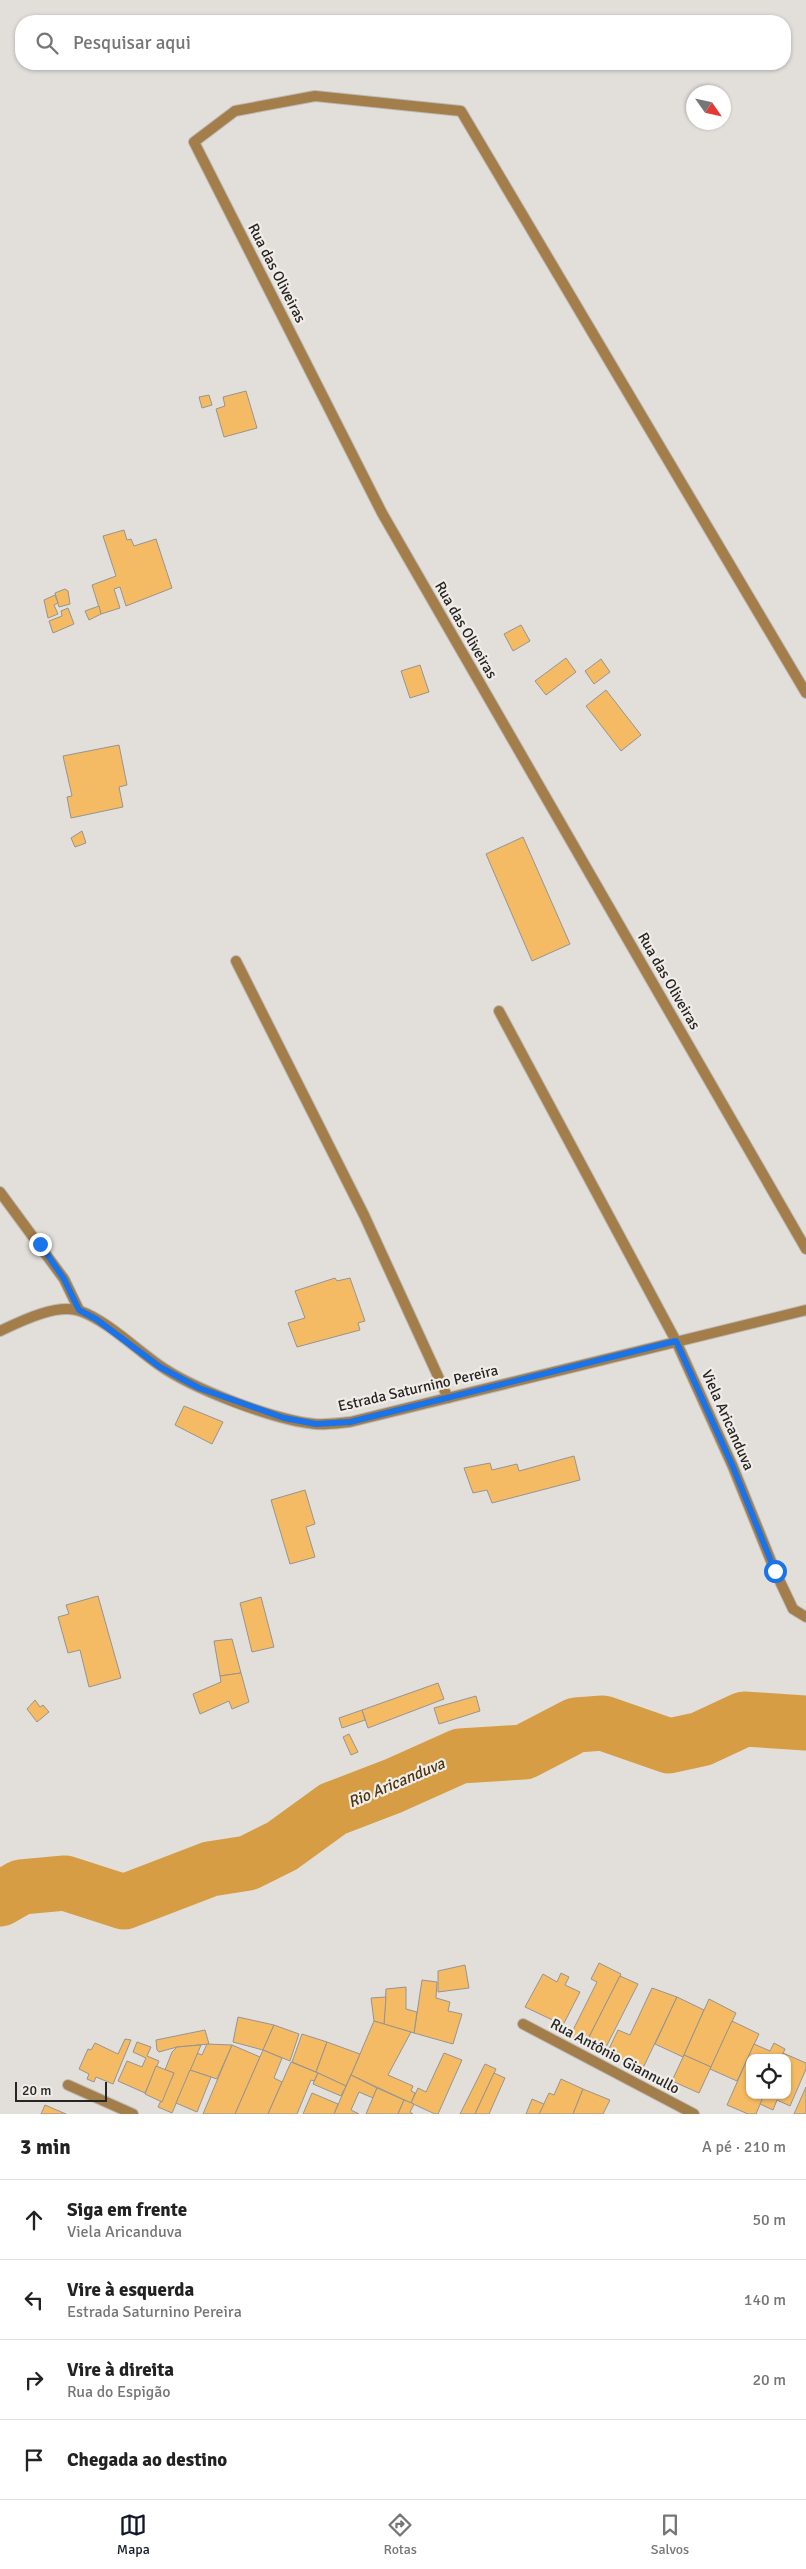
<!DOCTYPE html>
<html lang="pt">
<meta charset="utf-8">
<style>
body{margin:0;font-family:Signika,sans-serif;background:#f2f2f2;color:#222}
.controls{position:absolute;right:15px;bottom:15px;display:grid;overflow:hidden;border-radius:10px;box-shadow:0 1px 4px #0004}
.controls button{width:45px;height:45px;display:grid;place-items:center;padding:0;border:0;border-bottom:1px solid #e0e0e0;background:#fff;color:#222;font:25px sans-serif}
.compass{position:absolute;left:686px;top:85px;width:45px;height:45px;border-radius:50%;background:#fff;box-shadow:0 1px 4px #0004;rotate:124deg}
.scale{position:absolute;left:15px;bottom:12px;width:92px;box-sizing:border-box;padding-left:5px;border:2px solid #262523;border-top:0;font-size:14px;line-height:18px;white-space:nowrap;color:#262523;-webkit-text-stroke:4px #f0ede9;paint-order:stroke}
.stop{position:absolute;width:15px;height:15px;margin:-11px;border:4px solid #1a73e8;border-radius:50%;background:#fff}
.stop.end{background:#1a73e8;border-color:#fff;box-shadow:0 1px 5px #0008}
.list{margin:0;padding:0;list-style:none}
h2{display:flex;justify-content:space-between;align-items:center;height:65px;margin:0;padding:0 20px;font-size:21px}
h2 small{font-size:16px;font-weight:400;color:#767676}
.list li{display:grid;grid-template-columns:32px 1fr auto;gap:15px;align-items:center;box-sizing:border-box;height:80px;padding:0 20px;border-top:1px solid #e0e0e0}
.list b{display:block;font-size:19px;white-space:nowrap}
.list p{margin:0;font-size:16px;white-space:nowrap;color:#767676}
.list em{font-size:16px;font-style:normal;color:#767676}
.icon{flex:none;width:28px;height:28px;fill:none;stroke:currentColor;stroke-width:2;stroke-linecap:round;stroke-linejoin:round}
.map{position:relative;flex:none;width:806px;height:2114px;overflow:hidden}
.search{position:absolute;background:#fff;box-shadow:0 1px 4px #0004;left:15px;right:15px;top:15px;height:55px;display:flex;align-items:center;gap:12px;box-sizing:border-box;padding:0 18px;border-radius:20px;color:#767676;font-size:19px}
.sheet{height:385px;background:#fff}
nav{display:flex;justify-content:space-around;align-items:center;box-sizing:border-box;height:70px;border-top:1px solid #e0e0e0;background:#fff;font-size:14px;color:#767676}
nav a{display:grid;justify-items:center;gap:2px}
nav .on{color:#111827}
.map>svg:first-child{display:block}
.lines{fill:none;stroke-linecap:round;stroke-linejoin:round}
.river{stroke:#d69d45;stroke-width:55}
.building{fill:#f5ba64;stroke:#969490}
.minor-casing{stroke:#bcbab6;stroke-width:12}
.minor{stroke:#a37e4a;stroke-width:10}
.route{stroke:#1a73e8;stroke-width:6}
.labels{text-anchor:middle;stroke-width:4.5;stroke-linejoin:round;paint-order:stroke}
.street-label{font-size:15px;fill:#262523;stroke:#f0ede9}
.water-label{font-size:16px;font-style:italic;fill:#4c340f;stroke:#f0ede9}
</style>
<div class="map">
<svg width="806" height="2114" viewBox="0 0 806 2114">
<rect width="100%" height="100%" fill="#e2dfdb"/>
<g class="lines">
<!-- river -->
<path class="river" d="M0 1899 21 1887 65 1883 124 1902 210 1869 248 1863 282 1846 333 1809 393 1786 460 1756 524 1752 576 1725 603 1723 669 1746 701 1739 744 1719 806 1723"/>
</g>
<!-- building -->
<g class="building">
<path d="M246 391 257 428 224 437 216 409 225 406 223 397Z"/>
<path d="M209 395 212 405 202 408 199 397Z"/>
<path d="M124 530 127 540 131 539 134 546 156 539 172 588 126 606 120 587 114 589 120 608 101 614 92 585 116 576 103 536Z"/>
<path d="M65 589 68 591 70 604 59 607 55 593Z"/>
<path d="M55 595 58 603 54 605 58 614 48 618 44 600Z"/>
<path d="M99 606 101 614 89 620 85 611Z"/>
<path d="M68 608 74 624 53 633 49 621 62 616 61 611Z"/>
<path d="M521 625 530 641 513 651 504 634Z"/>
<path d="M566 658 576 672 546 695 535 681Z"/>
<path d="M601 659 610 672 594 684 585 671Z"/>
<path d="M420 665 429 692 410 698 401 671Z"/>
<path d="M606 690 641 735 621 751 586 706Z"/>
<path d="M119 745 127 785 119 787 123 807 71 818 67 797 72 796 63 756Z"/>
<path d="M82 831 86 843 75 847 71 838Z"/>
<path d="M523 837 570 944 532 961 486 854Z"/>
<path d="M335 1278 337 1281 350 1278 365 1321 358 1323 360 1330 297 1347 288 1323 305 1318 295 1291Z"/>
<path d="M184 1406 223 1422 212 1444 175 1425Z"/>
<path d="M574 1456 580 1480 492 1503 487 1490 473 1493 464 1468 490 1463 492 1470 517 1464 519 1471Z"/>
<path d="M305 1490 315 1524 306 1527 315 1557 290 1564 271 1500Z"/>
<path d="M98 1596 121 1678 89 1687 80 1650 68 1653 58 1617 69 1614 66 1605Z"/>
<path d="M261 1597 274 1647 252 1652 240 1603Z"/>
<path d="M232 1639 241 1673 220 1676 214 1641Z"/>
<path d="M241 1673 249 1702 232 1709 229 1701 200 1714 193 1694 221 1682 220 1676Z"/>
<path d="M438 1683 444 1699 368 1728 362 1710Z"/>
<path d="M476 1696 480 1711 439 1724 434 1708Z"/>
<path d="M35 1700 40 1707 43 1705 49 1712 37 1722 27 1709Z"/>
<path d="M362 1710 365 1720 342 1728 339 1718Z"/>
<path d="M349 1734 358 1752 351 1755 343 1737Z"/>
<path d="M599 1963 621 1974 586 2043 570 2036 597 1982 591 1979Z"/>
<path d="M465 1965 469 1988 438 1992V1971Z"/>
<path d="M561 1973 569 1977 565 1985 580 1992 563 2025 525 2007 543 1974 557 1982Z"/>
<path d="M620 1976 638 1984 604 2051 586 2043Z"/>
<path d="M422 1980 437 1982 436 1998 450 2002 448 2011 462 2014 453 2044 414 2033Z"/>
<path d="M406 1987V2009L417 2012 414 2033 384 2024 386 1989Z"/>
<path d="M652 1988 677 1997 643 2068 607 2053 618 2030 630 2035Z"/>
<path d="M386 1997 384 2024 374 2021 371 1998Z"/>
<path d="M677 1997 704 2010 683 2057 655 2044Z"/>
<path d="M709 1999 736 2013 711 2067 684 2055Z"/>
<path d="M238 2017 274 2025 263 2050 233 2042Z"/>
<path d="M374 2021 411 2032 388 2075 413 2086 411 2091 415 2093 411 2103 351 2075Z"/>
<path d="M732 2021 759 2034 737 2081 710 2069Z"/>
<path d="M274 2025 299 2034 290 2061 263 2050Z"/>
<path d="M205 2030 209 2044 177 2047 159 2052 157 2050 156 2040Z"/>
<path d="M302 2034 327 2042 316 2072 292 2062Z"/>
<path d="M125 2039 131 2040 113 2084 96 2077 94 2082 87 2079 89 2074 79 2069 88 2049 91 2050 95 2043 118 2054Z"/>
<path d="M137 2042 151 2047 147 2056 159 2061 145 2093 118 2081 127 2061 142 2067 146 2058 133 2052Z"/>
<path d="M327 2042 360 2054 346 2086 316 2072Z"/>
<path d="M774 2043 785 2049 781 2058H750V2095H764L756 2114H748L727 2105 754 2044 770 2051Z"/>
<path d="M207 2044 232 2045 217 2079 190 2070 197 2053 202 2055Z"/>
<path d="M201 2045 172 2113 158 2107 174 2073 165 2070 172 2052 177 2047Z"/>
<path d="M232 2045 260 2057 235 2114H203Z"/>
<path d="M263 2050 282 2058 274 2078 282 2082 268 2114H235Z"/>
<path d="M444 2053 462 2060 438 2114H435L411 2103 418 2088 426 2092Z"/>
<path d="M783 2053 806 2063V2069L790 2106 777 2100 773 2110 760 2104 764 2095H787V2058H781Z"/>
<path d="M684 2055 711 2067 699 2093 672 2081Z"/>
<path d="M291 2062 318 2073 314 2081 311 2080 297 2114H268Z"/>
<path d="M485 2064 496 2069 475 2114H460Z"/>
<path d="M156 2066 174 2073 162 2102 145 2094Z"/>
<path d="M190 2070 211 2077 197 2112 176 2103Z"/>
<path d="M318 2073 346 2086 341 2096 313 2084Z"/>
<path d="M494 2073 505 2078 489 2114H475Z"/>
<path d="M351 2075 377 2088 373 2098 359 2092 351 2110 359 2114H334Z"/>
<path d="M561 2079 583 2089 573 2114H539L549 2093 554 2095Z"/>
<path d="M806 2087V2114H794Z"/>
<path d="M377 2088 404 2100 398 2114H366Z"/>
<path d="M583 2089 610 2100 603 2114H573Z"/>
<path d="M312 2093 338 2104 334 2114H303Z"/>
<path d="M532 2099 544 2104 539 2114H526Z"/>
<path d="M404 2100 414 2104 410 2112 413 2114H398Z"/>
<path d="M45 2105 66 2114H41Z"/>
</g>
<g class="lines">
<!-- minor casing -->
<g class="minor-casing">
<g id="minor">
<path d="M806 693 461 111 315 96 235 111 194 142 382 513 806 1249"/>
<path d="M236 961 364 1215 448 1398"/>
<path d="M499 1011 676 1341 733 1467 775 1571 793 1609 806 1617"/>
<path d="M0 1192 64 1279 79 1310"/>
<path d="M0 1331C21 1321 57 1303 80 1311 106 1320 136 1349 159 1365 193 1389 274 1420 315 1424 326 1425 339 1423 350 1422L806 1310"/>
<path d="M523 2024 694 2114"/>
<path d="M68 2085 133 2114"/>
</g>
</g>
<!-- minor -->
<use href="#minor" class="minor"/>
</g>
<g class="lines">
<!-- route -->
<path class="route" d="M40 1244 64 1279 79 1310 96 1319 160 1367 199 1388 284 1418 316 1424 350 1422 676 1341 733 1467 775 1571"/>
</g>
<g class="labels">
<!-- street labels -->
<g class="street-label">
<text transform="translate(277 273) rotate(63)" y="5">Rua das Oliveiras</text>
<text transform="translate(466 630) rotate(60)" y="5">Rua das Oliveiras</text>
<text transform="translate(669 981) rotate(60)" y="5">Rua das Oliveiras</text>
<text transform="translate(418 1388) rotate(-13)" y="5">Estrada Saturnino Pereira</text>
<text transform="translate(728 1420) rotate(66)" y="5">Viela Aricanduva</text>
<text transform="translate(615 2056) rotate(28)" y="5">Rua Antônio Giannullo</text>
</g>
<!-- water labels -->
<g class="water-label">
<text transform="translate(396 1782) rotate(-23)" y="6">Rio Aricanduva</text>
</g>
</g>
</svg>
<div class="controls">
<button><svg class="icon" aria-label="locate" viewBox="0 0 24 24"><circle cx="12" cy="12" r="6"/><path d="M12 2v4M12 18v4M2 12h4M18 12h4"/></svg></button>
</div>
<svg class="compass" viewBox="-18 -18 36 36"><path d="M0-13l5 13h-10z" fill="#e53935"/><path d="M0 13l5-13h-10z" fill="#767676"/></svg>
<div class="scale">20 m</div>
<div class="stop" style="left:775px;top:1571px"></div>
<div class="stop end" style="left:40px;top:1244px"></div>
<div class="search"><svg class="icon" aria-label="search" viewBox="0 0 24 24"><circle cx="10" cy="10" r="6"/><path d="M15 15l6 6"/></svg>Pesquisar aqui</div>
</div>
<section class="sheet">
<h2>3 min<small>A pé · 210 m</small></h2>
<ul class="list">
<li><svg class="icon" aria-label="ahead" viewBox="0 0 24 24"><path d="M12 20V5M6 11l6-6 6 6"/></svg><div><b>Siga em frente</b><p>Viela Aricanduva</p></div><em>50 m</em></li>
<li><svg class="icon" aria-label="left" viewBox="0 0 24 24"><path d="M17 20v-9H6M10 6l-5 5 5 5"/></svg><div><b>Vire à esquerda</b><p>Estrada Saturnino Pereira</p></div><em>140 m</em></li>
<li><svg class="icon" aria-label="right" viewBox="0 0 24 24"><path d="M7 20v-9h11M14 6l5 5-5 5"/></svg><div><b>Vire à direita</b><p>Rua do Espigão</p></div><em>20 m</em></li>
<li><svg class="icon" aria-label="arrive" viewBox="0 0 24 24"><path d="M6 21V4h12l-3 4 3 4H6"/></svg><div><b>Chegada ao destino</b></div></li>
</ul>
</section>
<nav>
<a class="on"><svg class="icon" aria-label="map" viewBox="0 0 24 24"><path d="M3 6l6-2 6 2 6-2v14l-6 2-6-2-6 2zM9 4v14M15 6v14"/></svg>Mapa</a>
<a><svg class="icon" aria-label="directions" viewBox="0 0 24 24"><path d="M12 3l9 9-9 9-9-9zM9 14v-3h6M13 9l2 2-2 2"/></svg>Rotas</a>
<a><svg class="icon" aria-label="saved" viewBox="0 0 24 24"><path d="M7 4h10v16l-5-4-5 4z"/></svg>Salvos</a>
</nav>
